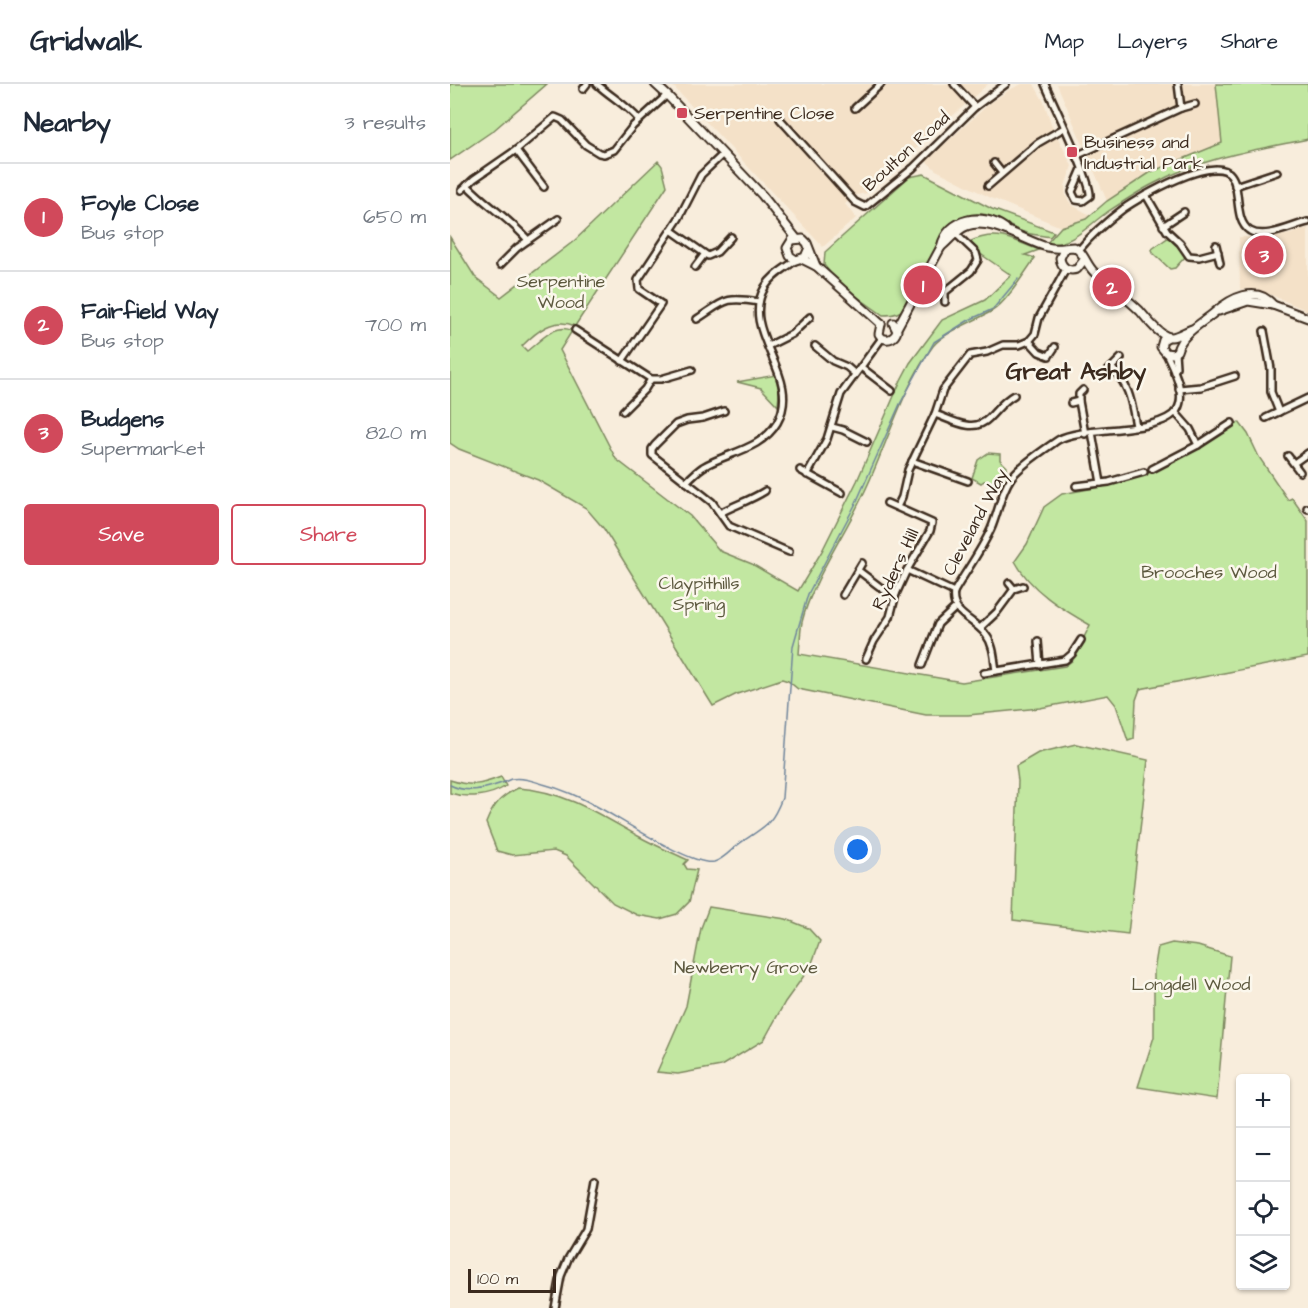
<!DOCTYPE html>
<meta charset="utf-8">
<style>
body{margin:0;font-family:"Architects Daughter",sans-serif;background:#f6f6f7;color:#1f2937}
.controls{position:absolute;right:18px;bottom:18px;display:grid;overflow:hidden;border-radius:6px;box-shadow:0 2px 4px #0004}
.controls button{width:54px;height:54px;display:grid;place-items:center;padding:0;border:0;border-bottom:2px solid #e0e1e3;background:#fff;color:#1f2937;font:30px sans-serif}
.scale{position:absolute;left:18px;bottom:15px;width:88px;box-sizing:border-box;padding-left:6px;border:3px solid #3b2a1e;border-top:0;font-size:16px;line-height:21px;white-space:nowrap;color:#3b2a1e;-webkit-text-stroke:4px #fbf7ec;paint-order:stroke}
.you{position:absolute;left:408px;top:766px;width:21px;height:21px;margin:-15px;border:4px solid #fff;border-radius:50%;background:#1a73e8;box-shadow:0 0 0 9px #1a73e833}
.badge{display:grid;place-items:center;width:39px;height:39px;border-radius:50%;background:#d1495b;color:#fff;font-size:20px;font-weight:700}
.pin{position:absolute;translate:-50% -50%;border:3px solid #fff;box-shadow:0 2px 6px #0006}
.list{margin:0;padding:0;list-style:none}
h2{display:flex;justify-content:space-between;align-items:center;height:78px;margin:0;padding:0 24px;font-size:26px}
h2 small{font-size:20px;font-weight:400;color:#747a83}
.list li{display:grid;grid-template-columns:39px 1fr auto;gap:18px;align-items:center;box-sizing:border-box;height:108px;padding:0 24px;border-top:2px solid #e0e1e3}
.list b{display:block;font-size:22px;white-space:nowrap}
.list p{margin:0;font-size:20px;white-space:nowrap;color:#747a83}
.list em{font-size:20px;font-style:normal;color:#747a83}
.actions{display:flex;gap:12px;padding:18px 24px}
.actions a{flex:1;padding:14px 0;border:2px solid #d1495b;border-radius:6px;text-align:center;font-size:21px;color:#d1495b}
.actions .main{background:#d1495b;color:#fff}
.icon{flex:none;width:33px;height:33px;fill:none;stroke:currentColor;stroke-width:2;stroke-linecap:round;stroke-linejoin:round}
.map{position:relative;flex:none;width:858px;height:1224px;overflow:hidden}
header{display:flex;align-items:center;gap:36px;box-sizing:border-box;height:84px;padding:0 30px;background:#fff;border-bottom:2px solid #e0e1e3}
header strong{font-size:28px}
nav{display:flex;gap:33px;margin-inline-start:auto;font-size:21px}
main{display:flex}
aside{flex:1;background:#fff}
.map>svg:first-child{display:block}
.built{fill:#f4e1c8}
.green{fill:#c2e7a1;stroke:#7e8860;stroke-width:1.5}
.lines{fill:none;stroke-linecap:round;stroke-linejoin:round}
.stream{stroke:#70859b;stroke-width:1.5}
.minor-casing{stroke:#3b2a1e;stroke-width:10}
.tertiary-casing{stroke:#3b2a1e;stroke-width:11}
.minor{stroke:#fbf7ec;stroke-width:5}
.tertiary{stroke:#fbf7ec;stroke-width:7}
.poi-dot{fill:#d1495b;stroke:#fbf7ec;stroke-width:2}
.labels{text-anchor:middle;stroke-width:5;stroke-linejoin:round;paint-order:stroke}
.poi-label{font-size:18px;fill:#3b2a1e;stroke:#fbf7ec;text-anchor:start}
.street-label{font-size:18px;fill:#3b2a1e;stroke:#fbf7ec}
.park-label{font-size:18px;fill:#5d593f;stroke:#fbf7ec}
.district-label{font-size:24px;font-weight:bold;fill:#3b2a1e;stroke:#fbf7ec}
</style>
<header>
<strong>Gridwalk</strong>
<nav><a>Map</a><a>Layers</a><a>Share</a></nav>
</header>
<main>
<aside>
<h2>Nearby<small>3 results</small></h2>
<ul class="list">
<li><span class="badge">1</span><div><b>Foyle Close</b><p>Bus stop</p></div><em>650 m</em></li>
<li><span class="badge">2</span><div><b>Fairfield Way</b><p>Bus stop</p></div><em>700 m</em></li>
<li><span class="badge">3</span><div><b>Budgens</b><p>Supermarket</p></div><em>820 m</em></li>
</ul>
<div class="actions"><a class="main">Save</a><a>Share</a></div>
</aside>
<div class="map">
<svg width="858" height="1224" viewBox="0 0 858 1224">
<rect width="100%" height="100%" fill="#f8eddc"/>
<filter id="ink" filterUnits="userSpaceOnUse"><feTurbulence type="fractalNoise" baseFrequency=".0167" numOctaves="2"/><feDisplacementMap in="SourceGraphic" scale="12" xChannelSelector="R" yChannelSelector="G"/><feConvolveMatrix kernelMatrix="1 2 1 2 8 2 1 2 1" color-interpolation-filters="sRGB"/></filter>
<g filter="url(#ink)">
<!-- built -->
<g class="built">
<path d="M221 0H538L417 109 406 111 395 120 406 134 373 163Z"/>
<path d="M572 0H584L594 18 602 42 622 82 615 102 616 113 622 121 640 131 636 135 611 143 539 113 486 86 476 77 539 20 559 6Z"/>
<path d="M607 0H766L772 59 701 88 657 117Z"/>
<path d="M858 144V227L810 206 790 205 789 153H820L840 150Z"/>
</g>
<!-- green -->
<g class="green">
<path d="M0 0H97L44 46 0 76Z"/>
<path d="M766 0H858V55C805 66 751 74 703 100 687 108 671 119 656 129 636 143 622 162 596 160L611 143 636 135 657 117 701 88 772 59Z"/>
<path d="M208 77 212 82 217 102 125 242C104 232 86 248 72 262L77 267C89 258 107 237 122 247L110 266 166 375 240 432 270 467 302 480 348 507 372 467 407 397 451 296 460 279 492 236 535 216 561 191 529 169 519 158C548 145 561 156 589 166L575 171 585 174C575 188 556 219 542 227 527 236 494 248 483 262 451 306 437 362 413 411 395 450 362 497 352 538 350 548 350 560 349 570L512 598 615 582 623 576 640 541C612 525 580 506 565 477L577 460 594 423 612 410 666 400 701 388 748 364 789 338 798 350 809 373 838 416 842 414 858 437V573L690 605 686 616 684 655 678 657 666 621 658 611 590 624 518 631H476L348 605 338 597 332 595 287 610 263 622 154 445 136 424 88 396 9 365 0 359V153L25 193 51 213 124 157Z"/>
<path d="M474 90 542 125 604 148 600 153C591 151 581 151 573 148 558 143 543 128 526 130 476 134 479 218 447 229 443 231 437 231 433 231L389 200 374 181 375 168 459 93Z"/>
<path d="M719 153 728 161 735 173 725 184 720 185 703 169 702 165Z"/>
<path d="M326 291 329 310 328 322 311 304 287 298Z"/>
<path d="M538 369 550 370V376L557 383 556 386 559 389 552 400 534 397 531 399 522 394 528 376Z"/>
<path d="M626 660 698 676 678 850 563 836 568 697 566 682 588 669Z"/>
<path d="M51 693 56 702C41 712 18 715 0 709V696C22 703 30 701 51 693Z"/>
<path d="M68 704C114 707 149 730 188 752 204 761 221 768 238 776L234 780 237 785 247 786 239 818 227 830 210 835 187 831 163 819 116 772 104 767 62 771 47 767 36 739C43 721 51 712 68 704Z"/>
<path d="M259 823 336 835 358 844 370 857 361 882 335 918 314 956 271 982 228 990 207 988 236 922 251 844Z"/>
<path d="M722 859 748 862 780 872 767 1015 688 1003 704 953V887L708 863Z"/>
</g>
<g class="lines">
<!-- stream -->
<path class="stream" d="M0 701C16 709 32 706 49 700 53 699 58 696 61 695 72 693 84 697 93 700 112 705 132 714 148 723 169 734 243 783 264 778 275 775 283 763 293 757 316 742 322 740 332 714L343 562 358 510 405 421 450 320 484 258 519 236 543 225 568 195"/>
<!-- minor casing -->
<g class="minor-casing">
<g id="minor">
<path d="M147 0C161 13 177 21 189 36"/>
<path d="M504 0 525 23"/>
<path d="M595 0C603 19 642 98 640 112L633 117 626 116 622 108 632 85"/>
<path d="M728 0 731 24"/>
<path d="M133 5 137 0"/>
<path d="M405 24 431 0"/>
<path d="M330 35 405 118 415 123 463 84 525 23 556 0"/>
<path d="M66 66 94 103"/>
<path d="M626 72 731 24 745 20"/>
<path d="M544 79 552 89"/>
<path d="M17 101C36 121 60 135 78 156"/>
<path d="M538 102 588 59 614 44"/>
<path d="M785 102 827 88"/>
<path d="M12 106 24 95 66 66 105 33 112 36 136 61 149 69 154 70 164 66 183 42 217 11"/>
<path d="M696 111 717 147 730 159 739 172 749 173 768 168"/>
<path d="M713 142 734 128"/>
<path d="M221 146 258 172 267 168 281 153"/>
<path d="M766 161 770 179"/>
<path d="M629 166C642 150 657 137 673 125 690 113 765 69 781 91 792 106 783 136 800 147 816 156 843 141 858 138"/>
<path d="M50 181 67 164 108 135"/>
<path d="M245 183 254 171"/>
<path d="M495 218V208L521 187 528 176 526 169 504 148"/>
<path d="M247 235C275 217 274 212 309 218"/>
<path d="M125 246 201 295H211L242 286"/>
<path d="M814 247 821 285V308L829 328"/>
<path d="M579 257 589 268 599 272 605 263"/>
<path d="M318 262 342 250 360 233"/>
<path d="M365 262 383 277 397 283 405 290"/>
<path d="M172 277 211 220 189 205 188 196 229 134 251 91 273 70"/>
<path d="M411 283 442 307"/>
<path d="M662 284C680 303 681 316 686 342"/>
<path d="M724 288 726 283 725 268"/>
<path d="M655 290 671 274"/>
<path d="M729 305 751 303 785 292"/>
<path d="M564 311C553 317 548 325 539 334 524 350 502 336 485 330L493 306 520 271 537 268 553 261H569L579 257 585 250 589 234 616 185"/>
<path d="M629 317 635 350"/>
<path d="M621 319 629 317V310L633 306"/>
<path d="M173 327 195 305 201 295"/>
<path d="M274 327 253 334 237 336 226 340 205 361 202 365V371L262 418 279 442 339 468"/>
<path d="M725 328 740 345 748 361"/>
<path d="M816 334 858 314"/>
<path d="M382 343 393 346 417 358"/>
<path d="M642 348 651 399"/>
<path d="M838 372 850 388"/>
<path d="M462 377 518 397"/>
<path d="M844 379 858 369"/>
<path d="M702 385 748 361 782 339"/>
<path d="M350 386 392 409"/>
<path d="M357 391 377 355 391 310 432 254"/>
<path d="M236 398C241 393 247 387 253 383 278 368 311 366 327 339 354 291 288 249 315 203 323 190 335 185 346 176"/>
<path d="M626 402 659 398 694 388"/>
<path d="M447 423 452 413 458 386 485 330"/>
<path d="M857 424 858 425"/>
<path d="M270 429C285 421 301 416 315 407"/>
<path d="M457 486 504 508"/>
<path d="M409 487 434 506 446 510"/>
<path d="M559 499 564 505 573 502"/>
<path d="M393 511 412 479"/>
<path d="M530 544 547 528 564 505"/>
<path d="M588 557 590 581"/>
<path d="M416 575 424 557 440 533 446 510 457 486 480 447 482 439 437 419"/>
<path d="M472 581 488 540 505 524"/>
<path d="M546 587C544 575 544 561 536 551 525 535 500 531 504 508 516 487 531 467 541 445 548 429 551 408 561 394 570 381 595 365 608 356 634 341 710 351 727 326 737 310 723 284 716 269"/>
<path d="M534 589 615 576 622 570 631 556"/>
<path d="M105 1224 111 1192 118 1175 136 1145 145 1095"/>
</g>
</g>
<!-- tertiary casing -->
<g class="tertiary-casing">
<g id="tertiary">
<path d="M205 0 217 11 312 111 346 154"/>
<path d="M491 163C500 156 506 146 517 142 540 133 575 157 597 163 607 166 615 163 624 163 634 168 636 180 644 188 659 202 676 213 690 227 697 235 710 253 721 253 727 253 736 247 742 245"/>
<path d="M358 166 355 173 346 176 340 172 337 164 342 156 353 155 357 159 366 182"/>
<path d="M614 166 610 174C611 183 618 188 627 185L634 176"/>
<path d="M352 175 366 182 431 240"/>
<path d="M769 227 798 217 823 221"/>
<path d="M431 240 429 250 432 254C439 257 445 254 447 247L443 239"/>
<path d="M447 244 491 163C498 133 532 128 555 144"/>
<path d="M718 253 713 256 711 263 716 269 723 270 727 267C732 249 751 240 765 228 780 215 806 200 823 221L858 234"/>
</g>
</g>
<!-- minor -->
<use href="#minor" class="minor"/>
<!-- tertiary -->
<use href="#tertiary" class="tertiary"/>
</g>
</g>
<!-- markers -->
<g class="poi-dot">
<rect x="226" y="23" width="12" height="12" rx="3"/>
<rect x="616" y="62" width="12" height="12" rx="3"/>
</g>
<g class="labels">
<!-- poi labels -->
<g class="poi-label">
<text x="244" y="35">Serpentine Close</text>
<text x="634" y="64">Business and<tspan x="634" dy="21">Industrial Park</tspan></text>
</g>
<!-- street labels -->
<g class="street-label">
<text transform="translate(456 67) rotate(-42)" y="6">Boulton Road</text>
<text transform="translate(525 438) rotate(-62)" y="6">Cleveland Way</text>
<text transform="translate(445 485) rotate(-65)" y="6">Ryders Hill</text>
</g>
<!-- park labels -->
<g class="park-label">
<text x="111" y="203">Serpentine<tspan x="111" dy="21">Wood</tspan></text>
<text x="759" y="494">Brooches Wood</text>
<text x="249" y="505">Claypithills<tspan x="249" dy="21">Spring</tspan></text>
<text x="296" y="889">Newberry Grove</text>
<text x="741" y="906">Longdell Wood</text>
</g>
<!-- district labels -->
<g class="district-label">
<text x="626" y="295">Great Ashby</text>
</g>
</g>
</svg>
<div class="controls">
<button>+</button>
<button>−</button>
<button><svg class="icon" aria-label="locate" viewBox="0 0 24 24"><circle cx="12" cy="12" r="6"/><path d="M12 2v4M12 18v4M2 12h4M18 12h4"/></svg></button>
<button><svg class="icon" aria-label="layers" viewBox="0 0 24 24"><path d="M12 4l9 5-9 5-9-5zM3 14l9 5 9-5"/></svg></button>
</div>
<div class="scale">100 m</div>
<div class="you"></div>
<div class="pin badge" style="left:473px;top:201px">1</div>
<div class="pin badge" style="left:662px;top:203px">2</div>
<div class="pin badge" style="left:814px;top:171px">3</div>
</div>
</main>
